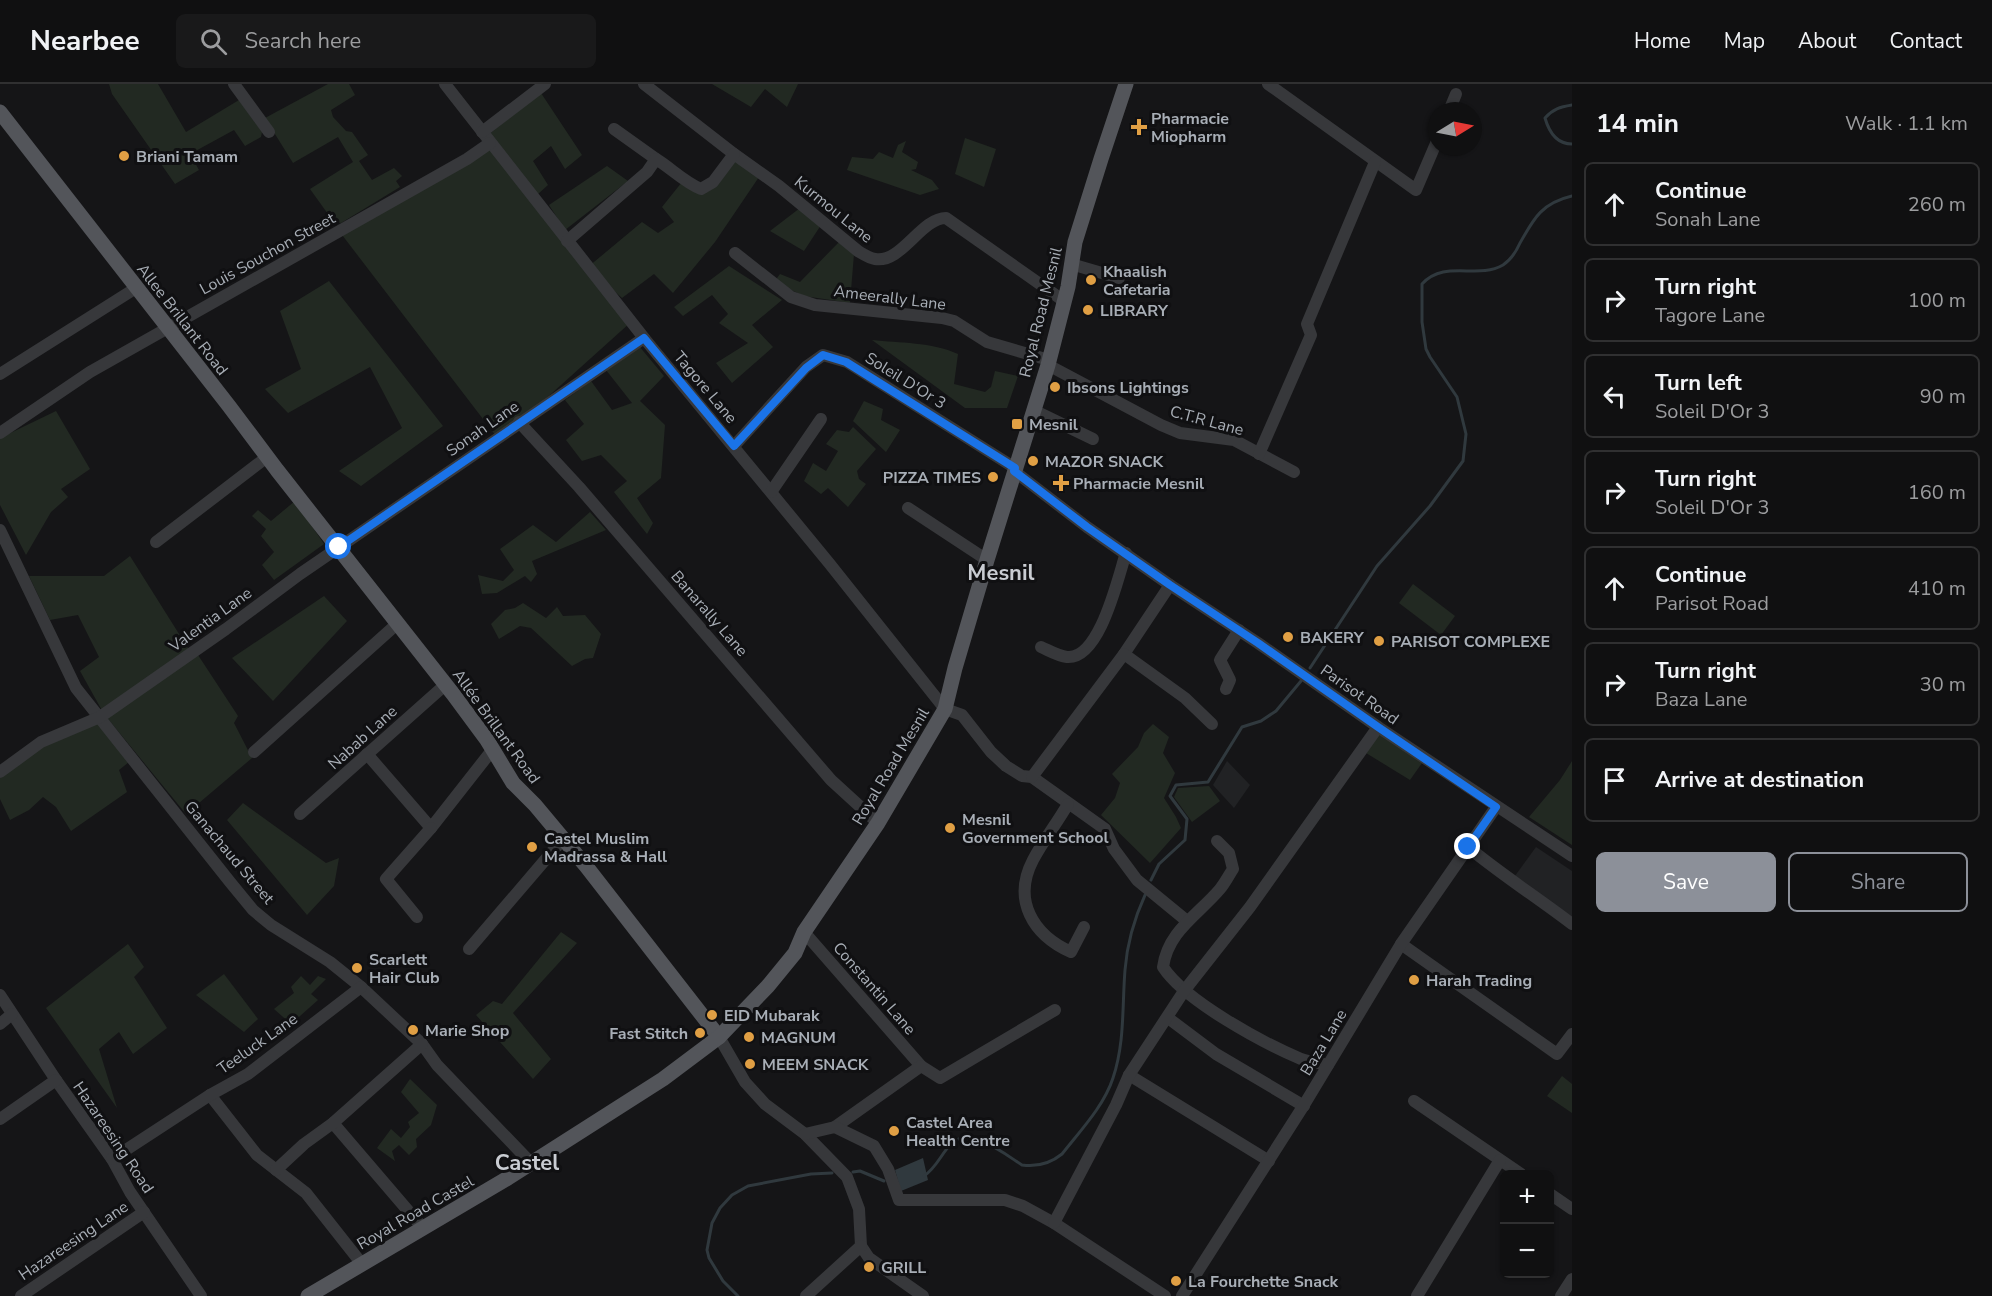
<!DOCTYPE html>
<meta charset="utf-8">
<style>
body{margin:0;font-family:"Nunito Sans",sans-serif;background:#19191a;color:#f1f3f6}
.controls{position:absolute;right:18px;bottom:18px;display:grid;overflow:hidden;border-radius:9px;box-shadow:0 2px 4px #0004}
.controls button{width:54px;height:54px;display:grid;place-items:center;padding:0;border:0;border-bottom:2px solid #303031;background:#101011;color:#f1f3f6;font:30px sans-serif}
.compass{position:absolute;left:1428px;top:18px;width:54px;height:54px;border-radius:50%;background:#101011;box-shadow:0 2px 4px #0004;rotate:80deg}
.stop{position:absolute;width:18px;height:18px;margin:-14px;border:4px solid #1a73e8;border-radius:50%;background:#fff}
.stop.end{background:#1a73e8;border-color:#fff;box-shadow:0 2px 6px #0008}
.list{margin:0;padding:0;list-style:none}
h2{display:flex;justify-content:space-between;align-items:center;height:78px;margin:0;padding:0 24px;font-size:26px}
h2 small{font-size:20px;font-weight:400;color:#9c9d9f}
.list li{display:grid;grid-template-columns:39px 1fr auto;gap:18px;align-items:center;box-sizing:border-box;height:84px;margin:0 12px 12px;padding:0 12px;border:2px solid #303031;border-radius:9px}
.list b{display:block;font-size:22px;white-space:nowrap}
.list p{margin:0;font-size:20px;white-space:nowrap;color:#9c9d9f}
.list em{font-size:20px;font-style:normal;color:#9c9d9f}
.actions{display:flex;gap:12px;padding:18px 24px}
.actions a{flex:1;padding:14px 0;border:2px solid #8c9099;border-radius:9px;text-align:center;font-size:21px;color:#8c9099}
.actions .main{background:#8c9099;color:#fff}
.icon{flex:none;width:33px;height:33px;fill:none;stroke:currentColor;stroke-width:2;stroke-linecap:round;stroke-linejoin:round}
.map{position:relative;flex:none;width:1572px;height:1212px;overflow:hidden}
header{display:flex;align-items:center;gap:36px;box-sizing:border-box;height:84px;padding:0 30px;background:#101011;border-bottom:2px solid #303031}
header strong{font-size:28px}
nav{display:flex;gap:33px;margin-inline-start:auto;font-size:21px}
.search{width:420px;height:54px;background:#19191a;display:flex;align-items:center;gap:15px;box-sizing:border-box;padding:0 21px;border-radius:9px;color:#9c9d9f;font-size:22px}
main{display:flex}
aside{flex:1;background:#101011}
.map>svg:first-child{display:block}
.built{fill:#212224}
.green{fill:#222922}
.water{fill:#30393e}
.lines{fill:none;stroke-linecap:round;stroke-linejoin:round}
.stream{stroke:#30393e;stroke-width:3}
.minor{stroke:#37383b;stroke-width:12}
.major{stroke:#53555a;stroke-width:15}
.route{stroke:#1a73e8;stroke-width:8}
.poi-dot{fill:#e09f44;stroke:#101012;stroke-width:2}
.labels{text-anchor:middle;stroke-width:6;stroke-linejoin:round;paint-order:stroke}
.poi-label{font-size:16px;font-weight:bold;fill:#a8aeb6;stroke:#101012;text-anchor:start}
.street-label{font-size:16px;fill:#a8aeb6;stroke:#101012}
.district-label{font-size:22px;font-weight:bold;fill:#c9ccd2;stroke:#101012}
</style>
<header>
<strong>Nearbee</strong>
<div class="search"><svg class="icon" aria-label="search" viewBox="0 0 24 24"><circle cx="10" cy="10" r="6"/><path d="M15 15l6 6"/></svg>Search here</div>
<nav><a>Home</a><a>Map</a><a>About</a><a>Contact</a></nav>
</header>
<main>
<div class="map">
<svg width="1572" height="1212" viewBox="0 0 1572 1212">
<rect width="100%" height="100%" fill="#151517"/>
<!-- built -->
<g class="built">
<path d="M1227 677 1250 701 1234 724 1213 701Z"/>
<path d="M1536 763 1572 787V835L1512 796Z"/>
</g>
<!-- green -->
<g class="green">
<path d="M109 0H158L186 48 239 16 262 48 261 53 245 62 234 46 190 70 199 86 175 100 112 10Z"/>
<path d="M328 0H349L355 11 331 26 333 33 346 47 352 48 368 71 359 77 372 96 394 84 402 92 396 97 400 103 341 139 333 137 310 105 353 78 338 53 293 79 265 34Z"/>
<path d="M712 0H798L787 23 765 5 751 23Z"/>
<path d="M541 9 582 71 565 85 551 62 533 77 548 101 537 111 488 51Z"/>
<path d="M965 54 996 65 984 103 955 90Z"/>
<path d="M906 57 902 68 918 78 916 85 911 86 932 96 939 105 920 111 847 86 852 73 873 75 879 68 893 74 898 61Z"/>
<path d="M490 60 588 183 642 138 658 149 674 138 662 123 682 98 694 108 709 107 735 77 759 93 715 158 673 209 654 190 622 214 590 185 631 238 521 337 496 352 339 147Z"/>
<path d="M607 82 628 97 565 146 549 121Z"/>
<path d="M800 124 821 141 804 167 770 147Z"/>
<path d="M840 157 854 170 850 219 804 212 774 198 780 190 800 198Z"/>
<path d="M729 182 782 216 752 241 773 263 732 299 716 279 748 259 719 239 728 230 712 211 683 232 674 223Z"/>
<path d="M329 197 443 342 361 402 339 387 402 344 370 283 288 329 265 305 301 285 280 227Z"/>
<path d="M872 256C899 259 932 258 958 270L954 300 985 308 991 303 995 287 1018 292 1007 324H965Z"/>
<path d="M639 262 664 292 640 317 665 341 661 394 637 414 653 439 647 450 614 408 627 397 601 371 582 377 566 356 584 340 565 316 591 297 612 326 632 319 606 286Z"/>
<path d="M864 317 883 325 881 336 900 346 886 368 853 337Z"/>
<path d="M56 327 90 385 61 405 68 413 51 428 26 471 0 421V354Z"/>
<path d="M853 343 876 365 857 387 859 395 866 400 848 423 828 404 821 410 804 397 813 379 826 387 838 367 826 360 837 346 849 348Z"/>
<path d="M295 417 324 460 274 496 262 481 274 468 261 452 266 445 252 432 258 426 271 437Z"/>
<path d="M590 428 606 446 532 477 537 490 531 498 525 492 497 509 482 510 478 491 503 497 514 486 500 465 533 441 556 458Z"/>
<path d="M130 472 191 569 198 571 238 632 234 639 252 674 186 730 104 630 80 587 99 573 78 531 50 536 29 492H104Z"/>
<path d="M1413 500 1455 532 1441 551 1399 519Z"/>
<path d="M324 512 347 537 273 617 232 574Z"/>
<path d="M523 519 546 534 557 523 563 532 585 531 601 550 593 574 585 575 572 582 531 544 520 542 499 555 491 540 505 526 515 524Z"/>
<path d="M96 638 129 678 119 686 127 708 71 747 56 723 43 713 29 726 10 736 0 715V694L39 663Z"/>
<path d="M1153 640 1169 653 1163 669 1175 689 1164 714 1176 733 1181 744 1150 779 1101 731 1115 714 1120 699 1112 690 1138 663 1144 649Z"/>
<path d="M1379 646 1422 679 1410 696 1366 669Z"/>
<path d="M1572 677V761L1529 733 1560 696Z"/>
<path d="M1209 702 1220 717 1192 738 1174 713 1178 704Z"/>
<path d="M243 719 326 779 339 774 334 802 307 831 227 736Z"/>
<path d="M561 848 577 859 513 929 551 975 533 995 476 931 493 917 502 920Z"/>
<path d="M128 860 144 883 134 893 167 944 133 970 119 948 99 965 117 1024 46 924Z"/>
<path d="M224 890 258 935 244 948 196 911Z"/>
<path d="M301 892 310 901 318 892 326 895 311 910 318 916 291 940 274 925 294 909 291 903Z"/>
<path d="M1562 992 1572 1000V1029L1547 1012Z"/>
<path d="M410 995 437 1021 431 1041 416 1055 417 1063 409 1071 399 1061 392 1067 395 1077 377 1064 391 1045 401 1054 410 1043 408 1038 419 1029 401 1008Z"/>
</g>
<!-- water -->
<path class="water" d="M923 1074 928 1096 901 1107 895 1086Z"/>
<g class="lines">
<!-- stream -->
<g class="stream">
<path d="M1572 21C1560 23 1553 25 1545 34 1549 48 1557 60 1572 60"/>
<path d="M1310 584 1377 482 1430 422 1463 377 1466 350 1457 313 1430 273 1426 265 1422 238V200C1445 175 1477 196 1503 181 1512 175 1516 168 1520 159 1534 134 1542 119 1572 112"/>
<path d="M1151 796 1159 780 1185 756 1187 735 1170 712 1176 701 1208 698 1242 643 1261 637 1276 627 1301 597"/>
<path d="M853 1088 860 1087 884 1097"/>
<path d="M924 1092C937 1083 941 1070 951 1060 969 1041 1006 1071 1022 1081 1037 1083 1051 1079 1062 1070 1080 1047 1104 1022 1113 994 1125 958 1122 923 1125 886 1127 860 1134 835 1145 811"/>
<path d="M738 1212 723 1197 709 1174 707 1166 712 1139 720 1124 732 1111 748 1102 811 1090 832 1089"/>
</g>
<!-- minor -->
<g class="minor">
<path d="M234 0 269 48"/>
<path d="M445 0 644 254 829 479 945 625 962 631 991 668 1006 682 1022 692 1032 693 1105 745 1114 765 1137 796 1187 837"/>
<path d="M644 0 734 70 779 102 858 167C863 170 869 174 875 175 901 180 921 134 946 134L1064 217"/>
<path d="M1268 0 1416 106 1437 57"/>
<path d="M1449 27 1456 10"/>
<path d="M614 45 656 75"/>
<path d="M482 48 545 0"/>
<path d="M567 157 647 88 656 75C671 84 684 98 701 105L713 98 734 70"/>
<path d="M735 169 791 213 815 221 942 234 954 237 987 258 1049 276"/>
<path d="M1071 180 1119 194"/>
<path d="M1048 281 1161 341 1180 349 1234 356 1294 388"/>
<path d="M0 290 136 204"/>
<path d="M1033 326 1093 355"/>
<path d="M519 338 579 403 831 696 878 739"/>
<path d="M0 349 90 288 467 75 490 59"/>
<path d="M734 362 806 283 823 271 847 278 1015 384"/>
<path d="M1259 370 1311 251 1307 240 1375 78"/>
<path d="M1014 387 1087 443 1170 501 1258 559 1378 643 1572 772"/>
<path d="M771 408 821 335"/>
<path d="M908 424 987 476"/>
<path d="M0 446 76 604 230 798 253 826 271 841 330 878 361 903 422 960 437 981 531 1079"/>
<path d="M156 458 267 373"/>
<path d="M1041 563C1048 566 1058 572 1067 573 1100 576 1118 493 1126 469"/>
<path d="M1124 570 1170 501"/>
<path d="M1226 605 1230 596 1220 576 1239 546"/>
<path d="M254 668 398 539"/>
<path d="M367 670 431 744 493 665"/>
<path d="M0 688 41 658 100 633 226 545 300 490 644 254"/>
<path d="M1032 693 1124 570 1185 614 1212 640"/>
<path d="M1068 720C1057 739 1043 757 1033 776 1012 816 1033 851 1071 868L1084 843"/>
<path d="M300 730 445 601"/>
<path d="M1217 757 1229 769 1233 785C1229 791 1225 799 1220 805 1198 831 1168 847 1163 883 1185 917 1263 959 1301 975 1310 978 1319 979 1328 981"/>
<path d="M1468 763C1502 791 1538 814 1572 840"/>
<path d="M417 833 386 795 431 744"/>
<path d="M804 848 921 982"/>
<path d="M1401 860 1557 970 1572 950"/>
<path d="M469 865 563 755"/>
<path d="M0 911 56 996 112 1075 130 1108 201 1212"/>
<path d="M1168 934 1216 970 1304 1022"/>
<path d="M0 940 12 930"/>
<path d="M719 953 745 998 765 1020 805 1050 847 1093 859 1125 861 1162 869 1174 923 1212"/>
<path d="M1129 991 1269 1077"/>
<path d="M210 1011 257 1071 306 1109 362 1180"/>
<path d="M1414 1017 1521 1090"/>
<path d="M0 1035 56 996"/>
<path d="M333 1039 422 1143"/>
<path d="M835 1043 921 982 940 994 1055 926"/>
<path d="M805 1050 835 1043 874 1062 888 1085 899 1116H1005L1023 1122 1054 1139 1165 1212"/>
<path d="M112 1075 210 1011 248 990 361 903"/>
<path d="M276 1086 304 1060 333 1039 422 960"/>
<path d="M1550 1110 1572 1125"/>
<path d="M1054 1139 1116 1021 1129 991 1184 907 1250 823 1378 643"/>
<path d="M21 1212 144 1128"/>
<path d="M806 1212 861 1162"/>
<path d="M1182 1212 1304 1021 1401 860 1496 723"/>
<path d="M1417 1212 1500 1076"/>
<path d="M1561 1212 1572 1195"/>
</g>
<!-- major -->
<g class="major">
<path d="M0 28 229 322 277 386 453 610 487 656 513 699 535 721 586 782 719 953"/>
<path d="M308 1212 508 1094 663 995 719 953 768 902 795 869 804 848 878 739 945 625 955 584 987 476 1048 281 1068 203 1075 158 1101 75 1126 0"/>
</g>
</g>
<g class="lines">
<!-- route -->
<path class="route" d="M339 463 644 254 734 362 806 284 823 271 846 278 1015 384 1014 387 1087 443 1170 501 1258 559 1378 643 1496 723 1468 763"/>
</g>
<!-- markers -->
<g class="poi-dot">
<path d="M1136 34h6v6h6v6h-6v6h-6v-6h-6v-6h6z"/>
<circle cx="124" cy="72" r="6"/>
<circle cx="1091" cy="196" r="6"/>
<circle cx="1088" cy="226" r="6"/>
<circle cx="1055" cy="303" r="6"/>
<rect x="1011" y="334" width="12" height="12" rx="3"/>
<circle cx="1033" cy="377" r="6"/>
<circle cx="993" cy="393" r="6"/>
<path d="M1058 390h6v6h6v6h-6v6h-6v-6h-6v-6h6z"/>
<circle cx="1288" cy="553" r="6"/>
<circle cx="1379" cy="557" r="6"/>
<circle cx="950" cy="744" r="6"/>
<circle cx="532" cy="763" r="6"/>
<circle cx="357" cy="884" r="6"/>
<circle cx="1414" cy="896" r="6"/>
<circle cx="712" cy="931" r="6"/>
<circle cx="413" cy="946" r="6"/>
<circle cx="700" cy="949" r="6"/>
<circle cx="749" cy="953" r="6"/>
<circle cx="750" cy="980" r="6"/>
<circle cx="894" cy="1047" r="6"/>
<circle cx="869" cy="1183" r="6"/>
<circle cx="1176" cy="1197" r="6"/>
</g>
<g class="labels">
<!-- poi labels -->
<g class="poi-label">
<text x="1151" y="40">Pharmacie<tspan x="1151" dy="18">Miopharm</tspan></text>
<text x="136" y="78">Briani Tamam</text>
<text x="1103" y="193">Khaalish<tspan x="1103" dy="18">Cafetaria</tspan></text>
<text x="1100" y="232">LIBRARY</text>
<text x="1067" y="309">Ibsons Lightings</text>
<text x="1029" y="346">Mesnil</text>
<text x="1045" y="383">MAZOR SNACK</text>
<text x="981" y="399" text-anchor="end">PIZZA TIMES</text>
<text x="1073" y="405">Pharmacie Mesnil</text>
<text x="1300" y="559">BAKERY</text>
<text x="1391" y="563">PARISOT COMPLEXE</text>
<text x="962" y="741">Mesnil<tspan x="962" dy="18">Government School</tspan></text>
<text x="544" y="760">Castel Muslim<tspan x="544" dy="18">Madrassa &amp; Hall</tspan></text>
<text x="369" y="881">Scarlett<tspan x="369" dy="18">Hair Club</tspan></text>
<text x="1426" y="902">Harah Trading</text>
<text x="724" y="937">EID Mubarak</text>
<text x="425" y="952">Marie Shop</text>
<text x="688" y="955" text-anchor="end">Fast Stitch</text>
<text x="761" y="959">MAGNUM</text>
<text x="762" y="986">MEEM SNACK</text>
<text x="906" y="1044">Castel Area<tspan x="906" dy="18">Health Centre</tspan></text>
<text x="881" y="1189">GRILL</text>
<text x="1188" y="1203">La Fourchette Snack</text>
</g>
<!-- street labels -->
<g class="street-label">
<text transform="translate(834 125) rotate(39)" y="6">Kurmou Lane</text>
<text transform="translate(267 169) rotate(-29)" y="6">Louis Souchon Street</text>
<text transform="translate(890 213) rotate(7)" y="6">Ameerally Lane</text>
<text transform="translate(1040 228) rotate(-76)" y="6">Royal Road Mesnil</text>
<text transform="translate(183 235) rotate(52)" y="6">Allee Brillant Road</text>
<text transform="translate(906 296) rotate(32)" y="6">Soleil D'Or 3</text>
<text transform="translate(706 303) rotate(50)" y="6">Tagore Lane</text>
<text transform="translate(1207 336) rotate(15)" y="6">C.T.R Lane</text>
<text transform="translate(482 344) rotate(-35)" y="6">Sonah Lane</text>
<text transform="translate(710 529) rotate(49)" y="6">Banarally Lane</text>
<text transform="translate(210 535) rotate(-36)" y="6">Valentia Lane</text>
<text transform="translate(1360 610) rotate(35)" y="6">Parisot Road</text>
<text transform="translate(497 642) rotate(54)" y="6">Allée Brillant Road</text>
<text transform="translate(362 653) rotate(-42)" y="6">Nabab Lane</text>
<text transform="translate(890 682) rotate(-59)" y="6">Royal Road Mesnil</text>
<text transform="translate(230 768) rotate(50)" y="6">Ganachaud Street</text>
<text transform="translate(875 904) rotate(49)" y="6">Constantin Lane</text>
<text transform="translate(1323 958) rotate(-59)" y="6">Baza Lane</text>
<text transform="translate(257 959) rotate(-35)" y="6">Teeluck Lane</text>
<text transform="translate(114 1053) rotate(56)" y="6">Hazareesing Road</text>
<text transform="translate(415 1128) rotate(-30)" y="6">Royal Road Castel</text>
<text transform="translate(73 1156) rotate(-34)" y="6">Hazareesing Lane</text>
</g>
<!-- district labels -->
<g class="district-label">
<text x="1001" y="496">Mesnil</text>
<text x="527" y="1086">Castel</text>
</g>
</g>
</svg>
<div class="controls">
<button>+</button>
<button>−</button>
</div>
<svg class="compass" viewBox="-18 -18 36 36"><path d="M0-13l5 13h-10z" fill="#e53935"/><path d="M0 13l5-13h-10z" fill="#9c9d9f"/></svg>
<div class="stop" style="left:339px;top:463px"></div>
<div class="stop end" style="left:1468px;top:763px"></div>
</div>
<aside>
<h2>14 min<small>Walk · 1.1 km</small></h2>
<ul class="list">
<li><svg class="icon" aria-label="ahead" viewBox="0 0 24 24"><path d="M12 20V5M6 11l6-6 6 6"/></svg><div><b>Continue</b><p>Sonah Lane</p></div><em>260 m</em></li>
<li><svg class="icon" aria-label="right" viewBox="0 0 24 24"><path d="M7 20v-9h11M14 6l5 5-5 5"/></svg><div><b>Turn right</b><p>Tagore Lane</p></div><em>100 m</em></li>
<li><svg class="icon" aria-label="left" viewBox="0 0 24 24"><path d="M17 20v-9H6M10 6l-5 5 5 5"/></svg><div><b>Turn left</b><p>Soleil D'Or 3</p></div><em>90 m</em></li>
<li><svg class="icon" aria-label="right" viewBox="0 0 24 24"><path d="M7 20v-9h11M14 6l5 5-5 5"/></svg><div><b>Turn right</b><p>Soleil D'Or 3</p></div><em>160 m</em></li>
<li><svg class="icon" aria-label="ahead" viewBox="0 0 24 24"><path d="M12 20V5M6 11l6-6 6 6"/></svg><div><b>Continue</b><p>Parisot Road</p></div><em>410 m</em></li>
<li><svg class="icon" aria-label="right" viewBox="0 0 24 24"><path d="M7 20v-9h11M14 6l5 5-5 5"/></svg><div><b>Turn right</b><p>Baza Lane</p></div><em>30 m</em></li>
<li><svg class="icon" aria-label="arrive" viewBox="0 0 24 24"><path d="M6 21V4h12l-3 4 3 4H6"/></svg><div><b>Arrive at destination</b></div></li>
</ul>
<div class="actions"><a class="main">Save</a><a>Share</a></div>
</aside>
</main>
